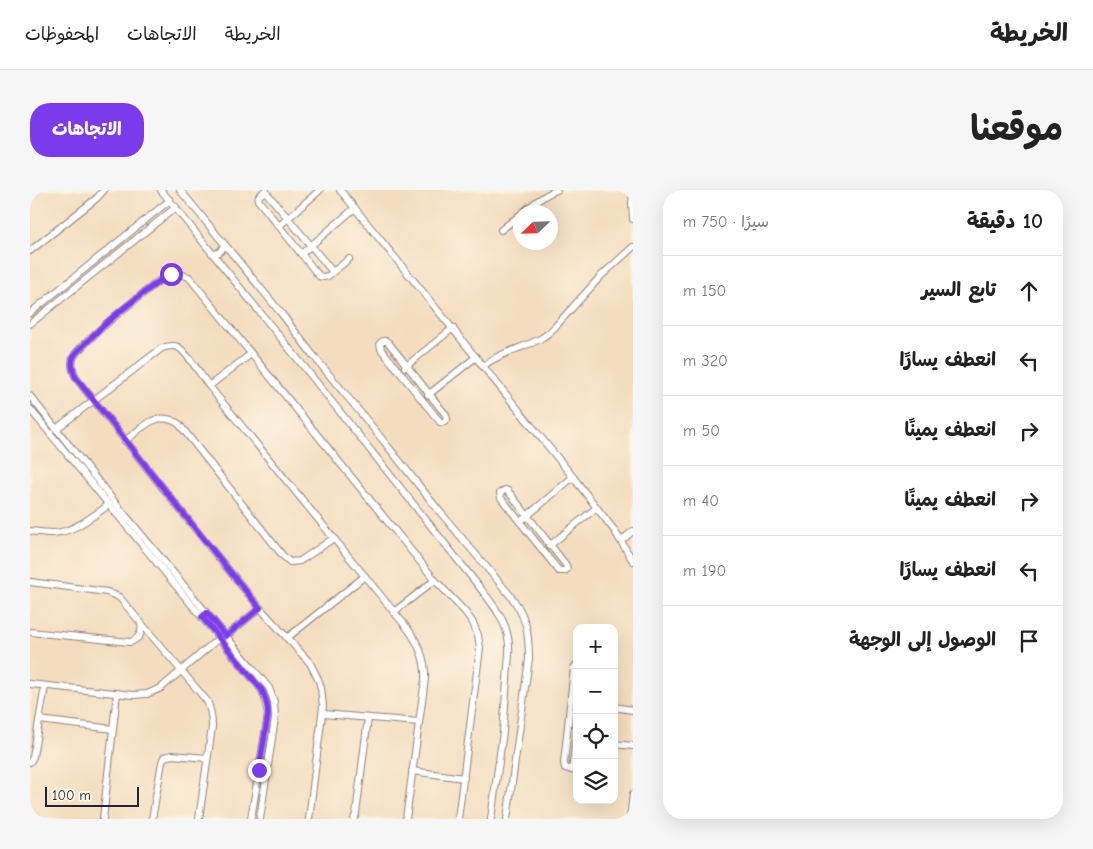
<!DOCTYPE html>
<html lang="ar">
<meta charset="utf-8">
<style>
body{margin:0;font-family:"Comic Neue","Playpen Sans Arabic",sans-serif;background:#f6f6f6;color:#222;direction:rtl}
.controls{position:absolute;right:15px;bottom:15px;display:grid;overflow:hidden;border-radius:10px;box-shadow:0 5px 20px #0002}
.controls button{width:45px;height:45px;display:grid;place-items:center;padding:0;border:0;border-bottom:1px solid #e0e0e0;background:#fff;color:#222;font:25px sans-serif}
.compass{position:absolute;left:483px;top:15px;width:45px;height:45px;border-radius:50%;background:#fff;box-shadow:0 5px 20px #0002;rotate:247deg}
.scale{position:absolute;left:15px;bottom:12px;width:94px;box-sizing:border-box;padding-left:5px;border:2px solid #22223b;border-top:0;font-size:14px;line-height:18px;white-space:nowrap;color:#22223b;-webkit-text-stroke:4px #fcf5e5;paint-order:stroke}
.stop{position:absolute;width:15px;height:15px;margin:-11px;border:4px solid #7c3aed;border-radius:50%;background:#fff}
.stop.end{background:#7c3aed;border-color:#fff;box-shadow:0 1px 5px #0008}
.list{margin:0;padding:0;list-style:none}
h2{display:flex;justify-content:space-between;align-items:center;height:65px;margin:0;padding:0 20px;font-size:21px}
h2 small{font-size:16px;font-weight:400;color:#767676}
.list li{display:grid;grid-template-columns:32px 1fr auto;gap:15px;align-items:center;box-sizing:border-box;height:70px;padding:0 20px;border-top:1px solid #e0e0e0}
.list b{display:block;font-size:19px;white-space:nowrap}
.list em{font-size:16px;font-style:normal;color:#767676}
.icon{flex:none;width:28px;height:28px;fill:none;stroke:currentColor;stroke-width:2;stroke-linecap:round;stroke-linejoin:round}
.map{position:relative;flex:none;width:603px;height:629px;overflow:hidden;direction:ltr;border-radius:20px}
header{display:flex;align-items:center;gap:30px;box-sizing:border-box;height:70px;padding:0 25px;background:#fff;border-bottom:1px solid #e0e0e0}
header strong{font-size:24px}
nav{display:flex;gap:28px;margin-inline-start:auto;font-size:18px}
.intro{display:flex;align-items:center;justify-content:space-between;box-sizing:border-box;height:120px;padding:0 30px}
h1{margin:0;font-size:35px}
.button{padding:12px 22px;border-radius:20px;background:#7c3aed;color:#fff;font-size:18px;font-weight:700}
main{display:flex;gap:30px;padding:0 30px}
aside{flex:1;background:#fff;border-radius:20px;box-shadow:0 5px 20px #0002}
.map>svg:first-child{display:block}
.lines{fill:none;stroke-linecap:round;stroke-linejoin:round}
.minor-casing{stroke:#8b807c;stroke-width:8}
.minor{stroke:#fff;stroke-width:6}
.route{stroke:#7c3aed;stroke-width:6}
</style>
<header>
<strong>الخريطة</strong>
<nav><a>الخريطة</a><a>الاتجاهات</a><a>المحفوظات</a></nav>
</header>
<div class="intro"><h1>موقعنا</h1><a class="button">الاتجاهات</a></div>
<main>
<aside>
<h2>10 دقيقة<small>سيرًا · 750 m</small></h2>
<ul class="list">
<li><svg class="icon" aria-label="ahead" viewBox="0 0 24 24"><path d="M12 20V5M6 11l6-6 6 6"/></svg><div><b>تابع السير</b></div><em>150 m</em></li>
<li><svg class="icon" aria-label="left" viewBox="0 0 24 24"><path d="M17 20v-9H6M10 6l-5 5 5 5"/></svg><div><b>انعطف يسارًا</b></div><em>320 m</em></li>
<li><svg class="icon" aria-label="right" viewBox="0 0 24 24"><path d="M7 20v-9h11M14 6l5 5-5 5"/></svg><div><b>انعطف يمينًا</b></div><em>50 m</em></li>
<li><svg class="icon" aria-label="right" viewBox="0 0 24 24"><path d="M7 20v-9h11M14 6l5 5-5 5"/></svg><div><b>انعطف يمينًا</b></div><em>40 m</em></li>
<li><svg class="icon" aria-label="left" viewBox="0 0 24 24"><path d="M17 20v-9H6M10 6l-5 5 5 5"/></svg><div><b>انعطف يسارًا</b></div><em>190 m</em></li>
<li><svg class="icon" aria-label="arrive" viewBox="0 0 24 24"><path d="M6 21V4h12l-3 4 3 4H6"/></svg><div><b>الوصول إلى الوجهة</b></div></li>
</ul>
</aside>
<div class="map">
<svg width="603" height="629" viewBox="0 0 603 629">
<rect width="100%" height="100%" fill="#fcf5e5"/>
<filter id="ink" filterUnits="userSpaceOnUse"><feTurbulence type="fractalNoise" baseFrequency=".02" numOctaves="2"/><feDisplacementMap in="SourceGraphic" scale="10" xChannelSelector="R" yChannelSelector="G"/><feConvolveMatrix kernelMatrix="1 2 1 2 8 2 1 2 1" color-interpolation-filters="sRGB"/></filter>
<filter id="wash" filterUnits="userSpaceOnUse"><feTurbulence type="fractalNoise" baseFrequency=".0096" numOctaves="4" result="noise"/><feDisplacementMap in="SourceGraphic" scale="20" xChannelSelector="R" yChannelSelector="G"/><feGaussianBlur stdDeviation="1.12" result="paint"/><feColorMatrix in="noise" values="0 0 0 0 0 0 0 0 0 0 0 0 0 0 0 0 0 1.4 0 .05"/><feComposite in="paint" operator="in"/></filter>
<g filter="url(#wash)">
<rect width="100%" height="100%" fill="#f4ddbe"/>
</g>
<g filter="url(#ink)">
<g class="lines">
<!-- minor casing -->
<g class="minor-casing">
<g id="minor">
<path d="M131 0 271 173 447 394C464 416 481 434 479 464L473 542 461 629"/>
<path d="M150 0 251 123 282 164 344 239 410 322 479 404C496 424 499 443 499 469L477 629"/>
<path d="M236 0 229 6 228 10 289 86 293 87 298 86 319 69"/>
<path d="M310 0 543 287 584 340 603 371"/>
<path d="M235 1 303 82"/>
<path d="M603 4 602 13 603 29"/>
<path d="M493 22C504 14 514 4 527 0"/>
<path d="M249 36 290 0"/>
<path d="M471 40 490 25"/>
<path d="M0 61 67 8 74 0"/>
<path d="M184 64C190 63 193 60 194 54"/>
<path d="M271 64 325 18"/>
<path d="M0 123 140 10"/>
<path d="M0 134 146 17"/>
<path d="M353 151H356L358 152 416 225 417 230C415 232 413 233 410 232L351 159 350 153Z"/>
<path d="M453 176C469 163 490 159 508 150 514 147 519 143 524 138L571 86 603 57"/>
<path d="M375 177 423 138"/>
<path d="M179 196 221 164"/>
<path d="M398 205 446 167"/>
<path d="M0 206 87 315 239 498 244 512 245 528 230 629"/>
<path d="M0 219 232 500 235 508 238 525 221 629"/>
<path d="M26 239 132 158C138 156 143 155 148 157 157 162 172 187 179 196L378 439C389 454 396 470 395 489L376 629"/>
<path d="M95 251C112 238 127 219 149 234L253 366 260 372 270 371 304 348"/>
<path d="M475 300 478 301 536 375 537 379 535 381H529L471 308 470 303Z"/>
<path d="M490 332 543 287"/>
<path d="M0 341C8 342 16 343 23 343 45 342 62 326 79 315"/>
<path d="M591 351 603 341"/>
<path d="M519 356 566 318"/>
<path d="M0 392 77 402 89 407 177 511C181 520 182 527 182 537L169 629"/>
<path d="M364 422 405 390"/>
<path d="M0 442 100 452C109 449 113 443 111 433"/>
<path d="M196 446 230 418"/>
<path d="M257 448 335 386"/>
<path d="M547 474 544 478 534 573 535 578 547 581"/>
<path d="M0 494 103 505 117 504 131 498 189 448"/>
<path d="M584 517 603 520"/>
<path d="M293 524 389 532"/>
<path d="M9 530 83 539"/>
<path d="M584 554 603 556"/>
<path d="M0 572 3 567 15 496"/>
<path d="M542 580 547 543"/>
<path d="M382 581 434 588"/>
<path d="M73 629 87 503"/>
<path d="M122 629 132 572 134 567 142 565 177 568"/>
<path d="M279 629 293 516 291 498 288 489 280 473 230 418 178 355 46 188C43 181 40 173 44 166 46 162 51 158 55 154 77 130 109 107 135 86 144 83 150 83 159 87L405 390 436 423 443 433 448 445 450 458 428 629"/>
<path d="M324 629 326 624 338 528"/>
<path d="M600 629 603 604"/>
</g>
</g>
<!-- minor -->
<use href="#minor" class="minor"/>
</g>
</g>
<g class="lines" filter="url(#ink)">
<!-- route -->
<path class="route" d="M141 84 136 86C108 107 78 129 55 154 51 158 46 162 44 166 40 173 43 181 46 188 108 265 167 343 230 418L196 446 177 423 172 427 232 500C236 509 238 516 238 525L229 580"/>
</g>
</svg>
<div class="controls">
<button>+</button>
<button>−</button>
<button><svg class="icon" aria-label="locate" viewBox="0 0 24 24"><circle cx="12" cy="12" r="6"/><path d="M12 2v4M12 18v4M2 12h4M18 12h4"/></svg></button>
<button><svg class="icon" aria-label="layers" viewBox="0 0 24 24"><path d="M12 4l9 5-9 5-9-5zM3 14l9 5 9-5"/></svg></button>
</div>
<svg class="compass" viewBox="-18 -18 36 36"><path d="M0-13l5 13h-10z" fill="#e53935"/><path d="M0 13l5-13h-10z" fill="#767676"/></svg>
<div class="scale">100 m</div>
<div class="stop" style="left:141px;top:84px"></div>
<div class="stop end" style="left:229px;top:580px"></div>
</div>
</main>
